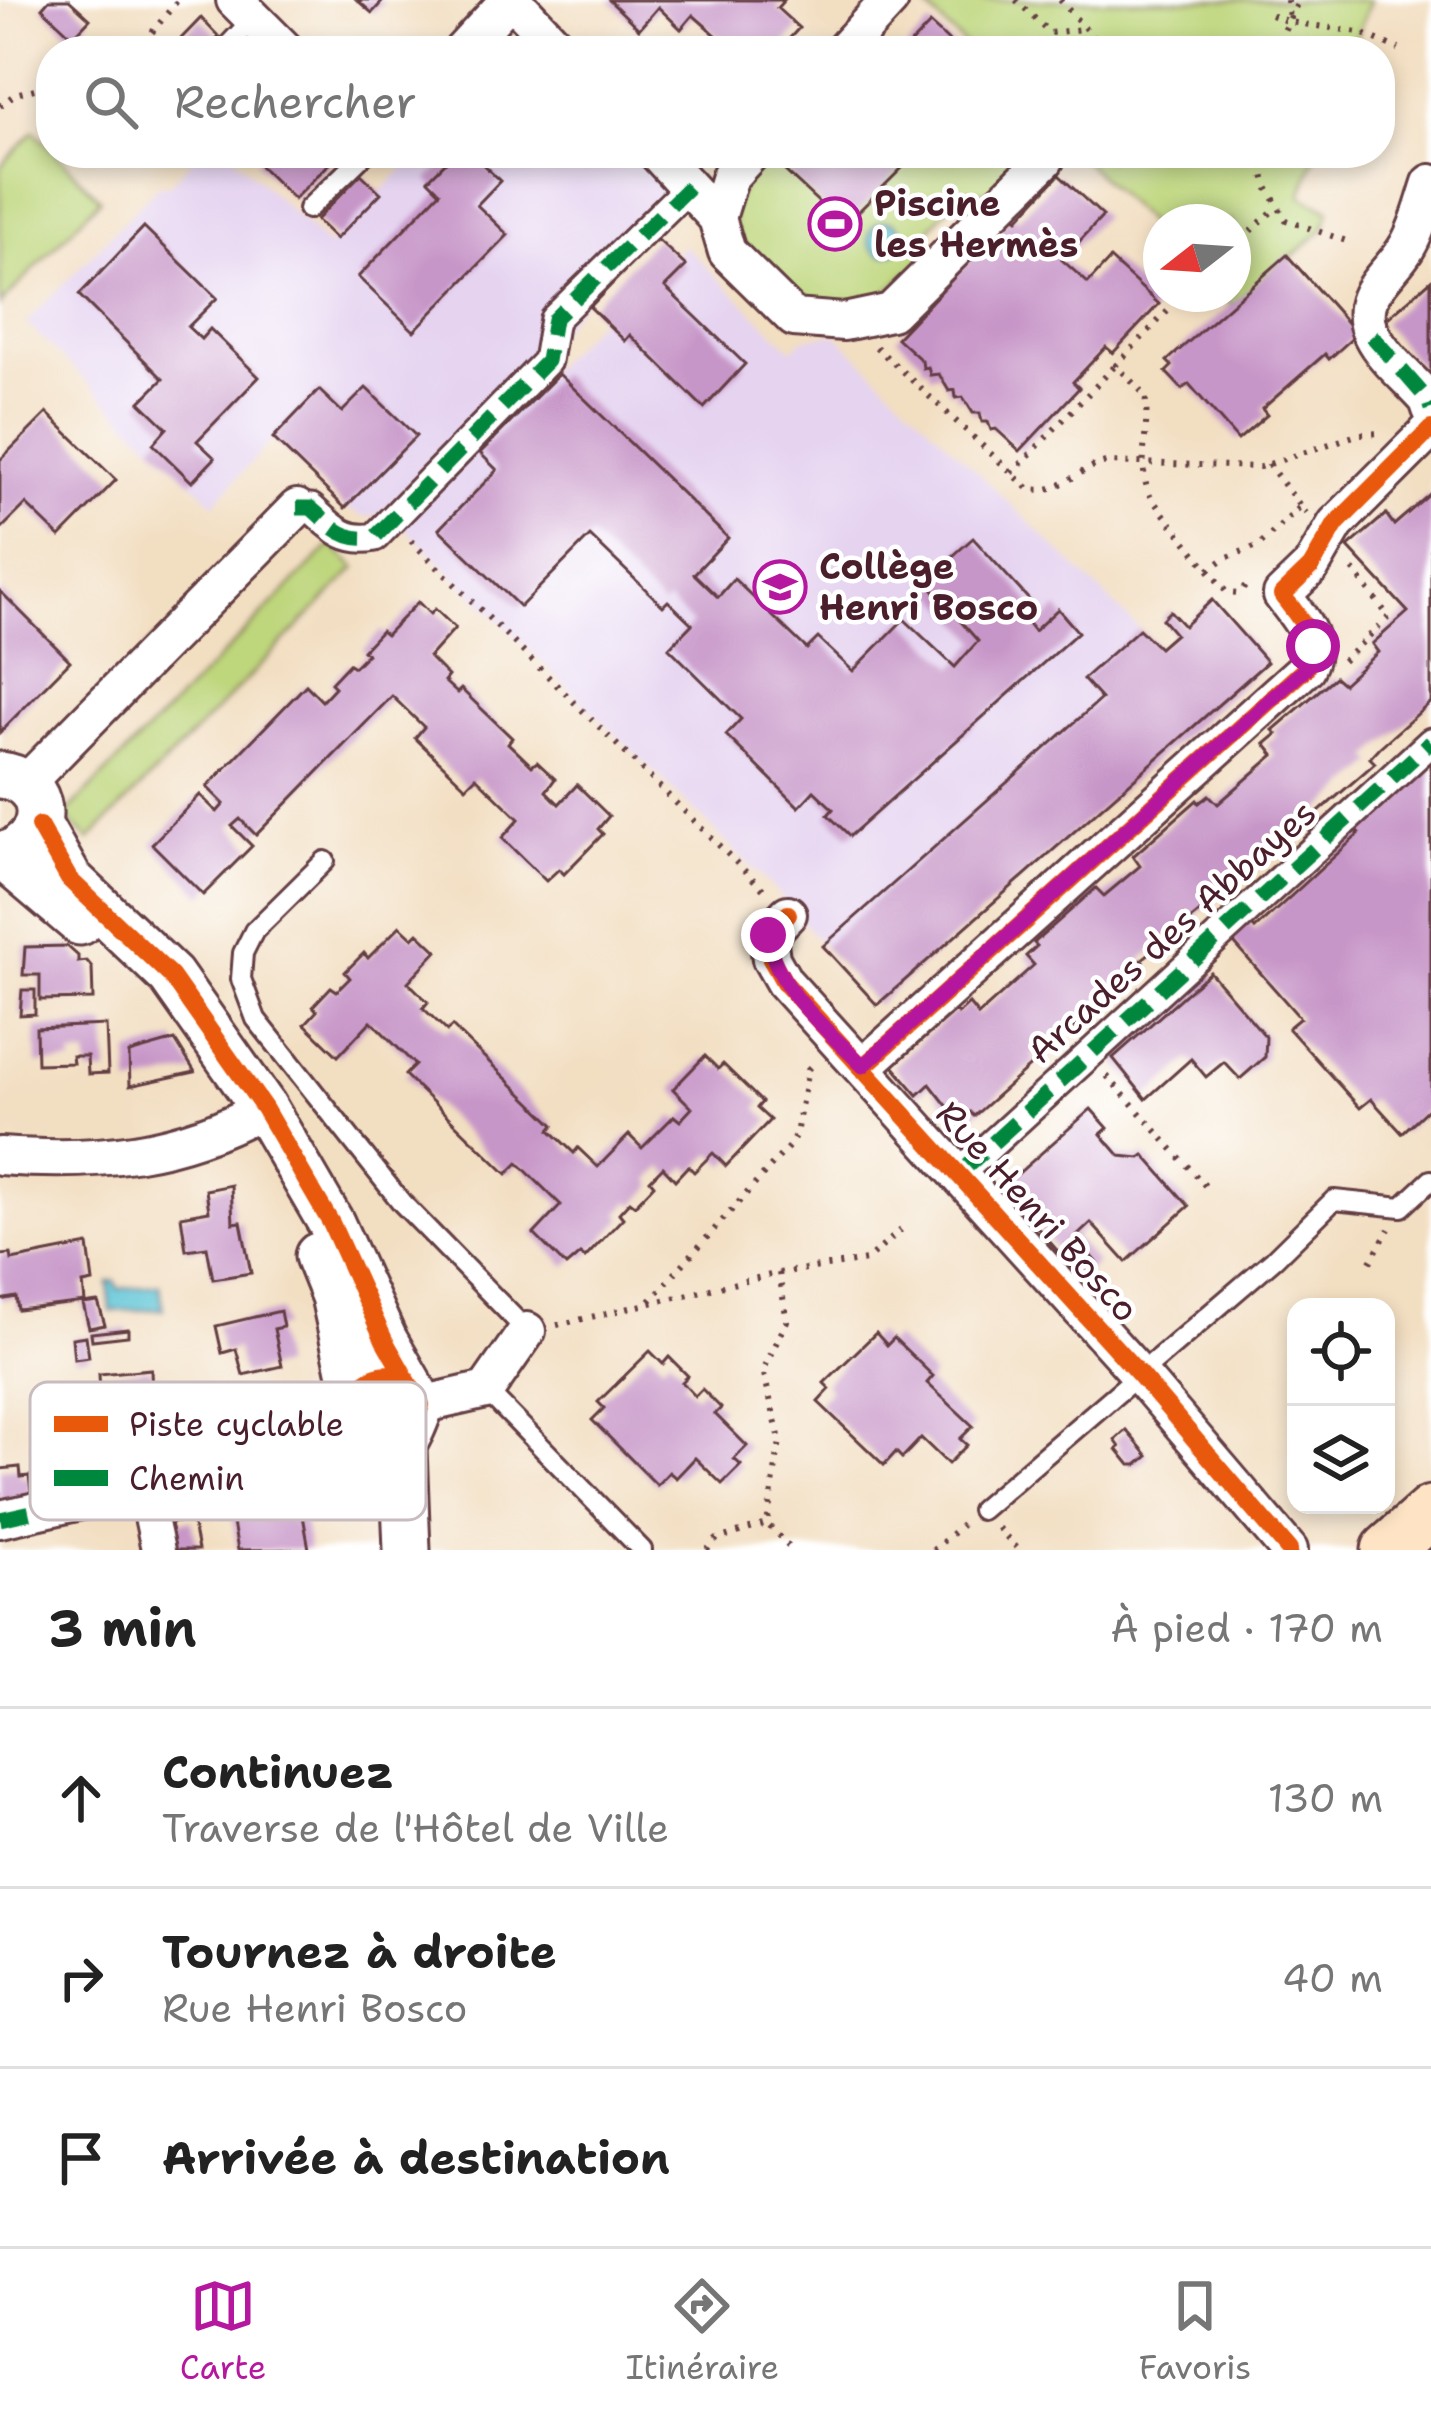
<!DOCTYPE html>
<html lang="fr">
<meta charset="utf-8">
<style>
body{margin:0;font-family:"Shantell Sans",sans-serif;background:#f2f2f2;color:#222}
.controls{position:absolute;right:36px;bottom:36px;display:grid;overflow:hidden;border-radius:24px;box-shadow:0 6px 18px #0003}
.controls button{width:108px;height:108px;display:grid;place-items:center;padding:0;border:0;border-bottom:3px solid #e0e0e0;background:#fff;color:#222;font:60px sans-serif}
.compass{position:absolute;left:1143px;top:204px;width:108px;height:108px;border-radius:50%;background:#fff;box-shadow:0 6px 18px #0003;rotate:253deg}
.stop{position:absolute;width:36px;height:36px;margin:-27px;border:9px solid #b5179e;border-radius:50%;background:#fff}
.stop.end{background:#b5179e;border-color:#fff;box-shadow:0 3px 12px #0008}
.list{margin:0;padding:0;list-style:none}
h2{display:flex;justify-content:space-between;align-items:center;height:156px;margin:0;padding:0 48px;font-size:51px}
h2 small{font-size:39px;font-weight:400;color:#767676}
.list li{display:grid;grid-template-columns:78px 1fr auto;gap:36px;align-items:center;box-sizing:border-box;height:180px;padding:0 48px;border-top:3px solid #e0e0e0}
.list b{display:block;font-size:45px;white-space:nowrap}
.list p{margin:0;font-size:39px;white-space:nowrap;color:#767676}
.list em{font-size:39px;font-style:normal;color:#767676}
.icon{flex:none;width:66px;height:66px;fill:none;stroke:currentColor;stroke-width:2;stroke-linecap:round;stroke-linejoin:round}
.map{position:relative;flex:none;width:1431px;height:1550px;overflow:hidden}
.search{position:absolute;background:#fff;box-shadow:0 6px 18px #0003;left:36px;right:36px;top:36px;height:132px;display:flex;align-items:center;gap:30px;box-sizing:border-box;padding:0 42px;border-radius:48px;color:#767676;font-size:45px}
.sheet{height:696px;background:#fff}
nav{display:flex;justify-content:space-around;align-items:center;box-sizing:border-box;height:168px;border-top:3px solid #e0e0e0;background:#fff;font-size:33px;color:#767676}
nav a{display:grid;justify-items:center;gap:6px}
nav .on{color:#b5179e}
.map>svg:first-child{display:block}
.built{fill:#e5d3f0}
.green{fill:#bed67b;stroke:#847a53;stroke-width:3}
.water{fill:#58c2d4;stroke:#517080;stroke-width:3}
.building{fill:#c796c8}
.lines{fill:none;stroke-linecap:round;stroke-linejoin:round}
.service-casing{stroke:#633c42;stroke-width:24}
.pedestrian-casing{stroke:#633c42;stroke-width:33}
.minor-casing{stroke:#633c42;stroke-width:42}
.tertiary-casing{stroke:#633c42;stroke-width:51}
.secondary-casing{stroke:#633c42;stroke-width:57}
.path{stroke:#633c42;stroke-width:6;stroke-dasharray:3 9;stroke-linecap:butt}
.service{stroke:#fff;stroke-width:18}
.pedestrian{stroke:#fff;stroke-width:27}
.minor{stroke:#fff;stroke-width:36}
.tertiary{stroke:#fff;stroke-width:45}
.secondary{stroke:#fee4c5;stroke-width:51}
.quiet{stroke:#00873e;stroke-width:15;stroke-dasharray:30 15;stroke-linecap:butt}
.cycleway-casing{stroke:#fff;stroke-width:26}
.cycleway{stroke:#e8590c;stroke-width:18}
.route{stroke:#b5179e;stroke-width:15}
.labels{text-anchor:middle;stroke-width:9;stroke-linejoin:round;paint-order:stroke}
.poi-label{font-size:36px;font-weight:bold;fill:#4a1f2b;stroke:#fff;text-anchor:start}
.street-label{font-size:36px;fill:#4a1f2b;stroke:#fff}
.key{fill:#fff;stroke:#c9bcbf;stroke-width:3}
.key-label{font-size:33px;fill:#4a1f2b}
</style>
<div class="map">
<svg width="1431" height="1550" viewBox="0 0 1431 1550">
<rect width="100%" height="100%" fill="#fff"/>
<filter id="ink" filterUnits="userSpaceOnUse"><feTurbulence type="fractalNoise" baseFrequency=".00833" numOctaves="2"/><feDisplacementMap in="SourceGraphic" scale="24" xChannelSelector="R" yChannelSelector="G"/><feConvolveMatrix kernelMatrix="1 2 1 2 8 2 1 2 1" color-interpolation-filters="sRGB"/></filter>
<filter id="wash" filterUnits="userSpaceOnUse"><feTurbulence type="fractalNoise" baseFrequency=".004" numOctaves="4" result="noise"/><feDisplacementMap in="SourceGraphic" scale="48" xChannelSelector="R" yChannelSelector="G"/><feGaussianBlur stdDeviation="2.7" result="paint"/><feColorMatrix in="noise" values="0 0 0 0 0 0 0 0 0 0 0 0 0 0 0 0 0 1.4 0 .05"/><feComposite in="paint" operator="in"/></filter>
<g filter="url(#wash)">
<rect width="100%" height="100%" fill="#f2dec1"/>
<!-- built -->
<g class="built">
<path d="M198 153H231L328 246 419 153H631L669 191 538 358 378 515 365 517 345 508 273 438 214 504 26 323 159 185H169Z"/>
<path d="M656 238 675 256 684 245 792 350 803 339 835 334 1159 648 823 946 776 891 402 525 469 450 600 318 590 307Z"/>
</g>
<!-- green -->
<g class="green">
<path d="M919 0H1370L1352 51H971Z"/>
<path d="M34 131 100 199 0 305V167Z"/>
<path d="M772 153H1031L993 192 964 191 923 236 924 257C866 317 832 330 767 269 751 253 734 241 733 216 733 193 758 170 772 153Z"/>
<path d="M1076 153H1316L1301 196 1330 210 1323 230 1234 307 1221 294H1233V222H1161V236Z"/>
<path d="M331 545 356 568 89 840 64 816Z"/>
</g>
<!-- water -->
<g class="water">
<circle cx="886" cy="238" r="17"/>
<path d="M115 1281 118 1289 160 1285 163 1309 111 1311 108 1282Z"/>
</g>
<g id="blocks">
<!-- building -->
<g class="building">
<path d="M49 0H69L90 19 73 37 42 8Z"/>
<path d="M357 0H384L372 13Z"/>
<path d="M609 0H784L777 8 799 28 778 51H734L693 15 681 29 658 7 639 29Z"/>
<path d="M201 18 219 37 205 51H169Z"/>
<path d="M930 24 939 32 959 51H904Z"/>
<path d="M265 153H340L294 199 256 162Z"/>
<path d="M455 153H471L500 181 477 205 508 235 414 331 358 277 440 192 428 180Z"/>
<path d="M772 153H917L844 226 769 156Z"/>
<path d="M361 174 381 193 336 239 316 220Z"/>
<path d="M1059 175 1103 216 1062 260 1088 283 1110 259 1159 304 1113 353 1106 347 1073 382 1079 388 1020 451 996 429 991 430 988 422H982L980 413H973L963 397 956 398 955 390 949 391 939 374 930 375 928 367 923 368 922 361 897 338 1013 215 1018 219Z"/>
<path d="M144 227 217 298 188 327 201 339 210 329 259 377 197 441 215 458 192 482 153 444 167 428 140 402 163 379 79 295Z"/>
<path d="M656 238 686 266 665 287 745 364 704 408 630 335 625 341 590 307Z"/>
<path d="M1287 255 1357 334 1329 359 1325 354 1262 409 1267 415 1238 440 1189 384 1182 389 1166 372 1172 366 1167 361Z"/>
<path d="M1431 280V379L1382 323Z"/>
<path d="M559 374 728 538 694 574 718 597 734 579 807 649 818 638 853 671 904 619 955 667 978 641 925 581 973 538 1031 602 1020 613 1034 631 1058 609 1078 632 850 836 828 815 833 809 814 791 799 807 726 735 741 719 669 648 692 624 668 601 663 606 590 536 520 607 439 529 497 470 480 453Z"/>
<path d="M366 388 416 436 345 508 273 438 319 390 342 412Z"/>
<path d="M47 413 116 480 60 537 26 504 0 530V460Z"/>
<path d="M1431 493V702L1380 747 1370 758 1375 763 1311 819 1307 815 1270 845 1275 851 1141 960 1143 962 1132 971 1135 975 1072 1029 1069 1026 1032 1056 1036 1061 974 1116 970 1112 959 1121 930 1084 918 1095 893 1066 955 1011 958 1014 969 1004 978 1015 1034 965 1026 956 1037 946 1034 943 1096 888 1104 896 1140 866 1133 856 1197 800 1199 803 1209 795 1218 804 1274 755 1265 744 1277 734 1273 730 1335 677 1343 684 1378 652 1372 644 1408 612 1348 547 1386 514 1394 525Z"/>
<path d="M0 591 70 661 0 732Z"/>
<path d="M1212 600 1267 662 877 1005 823 946 1101 699 1083 679 1139 629 1159 648 1175 634 1162 619 1170 611 1184 626Z"/>
<path d="M418 602 430 614 435 609 455 628 429 657 448 676 444 681 457 693 461 689 512 738 508 743 532 766 537 762 555 779 546 791 559 804 577 785 609 816 598 829 603 834 564 874 559 869 546 881 502 838 519 819 476 777 466 787 415 738 424 727 392 696 256 835 240 819 232 826 252 846 203 895 152 844 200 795 217 812 224 804 207 787 306 685 322 701 335 687 331 683 349 664 354 667 367 654 363 650 381 631 386 635Z"/>
<path d="M1431 756V1106L1402 1133 1371 1099 1360 1108 1288 1028 1300 1018 1228 936 1247 920 1255 929 1359 834 1352 826Z"/>
<path d="M400 926 413 938 418 933 437 951 408 982 428 1002 423 1008 447 1031 452 1026 554 1125 550 1130 574 1153 578 1148 598 1167 629 1135 642 1148 674 1116 680 1121 692 1108 673 1089 705 1056 718 1069 723 1064 762 1102 757 1108 770 1120 726 1166 713 1153 694 1172 688 1166 675 1180 663 1167 650 1180 654 1185 635 1205 630 1201 619 1213 623 1218 585 1258 580 1254 566 1266 534 1234 561 1205 518 1163 507 1174 405 1075 415 1065 371 1021 338 1056 305 1024 317 1011 313 1006 331 987 337 991 350 978 345 972 364 953 368 958Z"/>
<path d="M67 946 78 956V962L87 961 92 967 93 999 40 1000V975H23L25 947Z"/>
<path d="M1210 972 1266 1037 1265 1057 1240 1079 1224 1062 1206 1077 1191 1059 1146 1099 1113 1058Z"/>
<path d="M22 990H35V1014L20 1015Z"/>
<path d="M106 1025 108 1073 88 1074 87 1056H72L73 1063 37 1064 36 1028Z"/>
<path d="M175 1040 195 1072 130 1086 129 1053Z"/>
<path d="M1091 1109 1108 1128 1101 1134 1120 1156 1140 1158 1144 1155 1189 1206 1126 1262 1091 1223 1075 1238 1097 1263 1081 1278 1036 1226 1040 1222 1024 1203 1019 1207 1002 1188Z"/>
<path d="M231 1185 233 1223 241 1222 251 1273 213 1279 207 1247 186 1250 181 1216 209 1211 206 1190Z"/>
<path d="M88 1245 93 1282 83 1284 85 1302 18 1310 16 1297 0 1300V1255L11 1254 12 1260Z"/>
<path d="M98 1302 105 1325 89 1328 83 1304Z"/>
<path d="M280 1311 283 1327 274 1329 282 1366 243 1375 236 1349 222 1353 216 1326Z"/>
<path d="M128 1329V1336L92 1340 91 1333Z"/>
<path d="M876 1333 887 1345 894 1338 933 1376 927 1383 973 1426 960 1439 967 1445 948 1464 921 1438 902 1458 896 1452 884 1465 818 1402 830 1389 824 1383Z"/>
<path d="M86 1336 89 1357 74 1359 72 1338Z"/>
<path d="M650 1351 663 1364 669 1357 688 1376 682 1382 695 1396 702 1389 721 1408 715 1414 747 1446 734 1459 741 1465 722 1484 695 1458 676 1478 669 1472 657 1485 592 1420 604 1408 598 1402Z"/>
<path d="M151 1369 152 1395 145 1396 149 1434 104 1438 101 1406 94 1407 93 1393H100L99 1374Z"/>
<path d="M1126 1430 1148 1456 1137 1465H1130L1117 1449 1120 1447 1115 1440Z"/>
<path d="M20 1467 21 1477 29 1476 32 1499 0 1503V1469Z"/>
<path d="M299 1493 309 1549 238 1550 230 1507Z"/>
<path d="M192 1520 198 1550H175L170 1523Z"/>
</g>
</g>
</g>
<g filter="url(#ink)">
<use href="#blocks" fill-opacity="0" stroke="#633c42" stroke-width="3"/>
<g class="lines">
<!-- service casing -->
<g class="service-casing">
<g id="service">
<path d="M223 51 253 19"/>
<path d="M308 209 366 153"/>
<path d="M325 861 254 931 243 953 241 979 256 1019 402 1203 527 1331"/>
<path d="M486 1390 642 1550"/>
<path d="M151 1486 165 1550"/>
<path d="M138 1489 151 1550"/>
<path d="M981 1510 1274 1259 1334 1200 1402 1207 1431 1180"/>
</g>
</g>
<!-- pedestrian casing -->
<g class="pedestrian-casing">
<g id="pedestrian">
<path d="M297 508H311C332 527 345 543 375 537L547 361 554 319 689 187"/>
<path d="M960 1173 1431 742"/>
</g>
</g>
<!-- minor casing -->
<g class="minor-casing">
<g id="minor">
<path d="M235 0 286 51"/>
<path d="M513 0 561 51"/>
<path d="M462 51 509 0"/>
<path d="M843 51 890 0"/>
<path d="M657 153 717 218 727 252 794 318 844 322 891 312 1045 160"/>
<path d="M1431 183C1424 204 1419 226 1408 245 1392 275 1352 294 1372 335 1383 358 1411 380 1428 400L1431 409"/>
<path d="M717 218 730 176 751 153"/>
<path d="M26 783 297 508"/>
<path d="M788 914 768 935 771 959 784 982 1140 1375 1289 1550"/>
<path d="M863 1067 1306 668C1322 639 1298 617 1282 595L1311 567 1336 524 1431 429"/>
<path d="M0 1156C98 1163 177 1156 264 1108"/>
<path d="M421 1405 486 1390 527 1331"/>
<path d="M0 1519 239 1466 341 1431"/>
</g>
</g>
<!-- tertiary casing -->
<g class="tertiary-casing">
<g id="tertiary">
<path d="M0 775C41 779 53 823 20 847"/>
<path d="M39 826 69 879 171 976 264 1108 331 1223 384 1340 421 1405C409 1437 395 1476 353 1457L341 1431C348 1397 365 1365 404 1377"/>
<path d="M0 854 80 922"/>
<path d="M318 1256 334 1296 355 1393"/>
<path d="M403 1448 407 1550"/>
</g>
</g>
<!-- secondary casing -->
<g class="secondary-casing">
<path id="secondary" d="M1388 1550 1431 1512"/>
</g>
<!-- path -->
<g class="path">
<path d="M1016 0 1050 33 1082 29"/>
<path d="M1060 0 1105 51"/>
<path d="M1287 0 1289 19"/>
<path d="M1271 15 1289 22 1359 32 1399 49"/>
<path d="M137 51 178 0"/>
<path d="M1274 51 1299 0"/>
<path d="M0 106 15 94 51 85"/>
<path d="M1259 153 1267 187 1286 220 1349 242"/>
<path d="M1233 247 1277 207"/>
<path d="M1184 294 1116 365 1145 395C1151 430 1135 465 1151 498L1227 593 1238 594 1249 583"/>
<path d="M876 347 1028 488C1058 497 1079 467 1107 462L1260 467 1360 434 1382 433"/>
<path d="M1268 464 1306 513"/>
<path d="M1012 473 1116 365"/>
<path d="M411 541 764 890"/>
<path d="M1209 570 1225 558 1260 545 1301 506"/>
<path d="M1343 661 1389 617 1349 564"/>
<path d="M1107 1076 1208 1189"/>
<path d="M1370 1262 1389 1229"/>
<path d="M779 1273 787 1321 763 1370 780 1440 767 1524 793 1550"/>
<path d="M650 1301 790 1145 796 1134 808 1069 815 1062"/>
<path d="M557 1325 779 1273 867 1260 901 1230"/>
<path d="M998 1528 1019 1550"/>
<path d="M707 1550 717 1539 767 1524"/>
<path d="M933 1550 962 1525"/>
</g>
<!-- service -->
<use href="#service" class="service"/>
<!-- pedestrian -->
<use href="#pedestrian" class="pedestrian"/>
<!-- minor -->
<use href="#minor" class="minor"/>
<!-- tertiary -->
<use href="#tertiary" class="tertiary"/>
<!-- secondary -->
<use href="#secondary" class="secondary"/>
<!-- quiet -->
<g class="quiet">
<path d="M1372 336 1428 400 1431 409"/>
<path d="M297 508H311C332 527 345 543 375 537L547 361 554 319 689 187"/>
<path d="M960 1173 1431 742"/>
<path d="M0 1519 239 1466 341 1431"/>
</g>
<!-- cycleway casing -->
<g class="cycleway-casing">
<g id="cycleway">
<path d="M39 826 69 879 171 976 264 1108 331 1223 384 1340 421 1405C409 1437 395 1476 353 1457L341 1431C348 1397 365 1365 404 1377"/>
<path d="M788 914 768 935 771 959 784 982 1140 1375 1289 1550"/>
<path d="M863 1067 1306 668C1322 639 1298 617 1282 595L1311 567 1336 524 1431 429"/>
</g>
</g>
<!-- cycleway -->
<use href="#cycleway" class="cycleway"/>
</g>
</g>
<g class="lines" filter="url(#ink)">
<!-- route -->
<path class="route" d="M768 935C774 989 827 1029 863 1066L1306 668 1313 646"/>
</g>
<!-- icons -->
<defs>
<g id="stadium-ring" transform="scale(2.7)"><circle r="9.5" fill="#fff" stroke="#b5179e" stroke-width="1.5"/><path d="M0-5a6.5 5 0 1 0 0 10a6.5 5 0 1 0 0-10ZM-3.5-1.8h7v3.6h-7Z" fill="#b5179e"/></g>
<g id="school-ring" transform="scale(2.7)"><circle r="9.5" fill="#fff" stroke="#b5179e" stroke-width="1.5"/><path d="M0-5L7-2L0 1L-7-2ZM-4 1L0 2.5L4 1V4Q0 6-4 4Z" fill="#b5179e"/></g>
</defs>
<g fill-rule="evenodd">
<use href="#stadium-ring" x="835" y="224"/>
<use href="#school-ring" x="780" y="587"/>
</g>
<g class="labels">
<!-- poi labels -->
<g class="poi-label">
<text x="874" y="216">Piscine<tspan x="874" dy="41">les Hermès</tspan></text>
<text x="819" y="579">Collège<tspan x="819" dy="41">Henri Bosco</tspan></text>
</g>
<!-- street labels -->
<g class="street-label">
<text transform="translate(1171 931) rotate(-42)" y="13">Arcades des Abbayes</text>
<text transform="translate(1038 1211) rotate(48)" y="13">Rue Henri Bosco</text>
</g>
</g>
<!-- legend -->
<rect x="30" y="1382" width="396" height="138" rx="18" class="key"/>
<rect x="54" y="1416" width="54" height="16" fill="#e8590c"/>
<rect x="54" y="1470" width="54" height="16" fill="#00873e"/>
<g class="key-label">
<text x="129" y="1436">Piste cyclable</text>
<text x="129" y="1490">Chemin</text>
</g>
</svg>
<div class="controls">
<button><svg class="icon" aria-label="locate" viewBox="0 0 24 24"><circle cx="12" cy="12" r="6"/><path d="M12 2v4M12 18v4M2 12h4M18 12h4"/></svg></button>
<button><svg class="icon" aria-label="layers" viewBox="0 0 24 24"><path d="M12 4l9 5-9 5-9-5zM3 14l9 5 9-5"/></svg></button>
</div>
<svg class="compass" viewBox="-18 -18 36 36"><path d="M0-13l5 13h-10z" fill="#e53935"/><path d="M0 13l5-13h-10z" fill="#767676"/></svg>
<div class="stop" style="left:1313px;top:646px"></div>
<div class="stop end" style="left:768px;top:935px"></div>
<div class="search"><svg class="icon" aria-label="search" viewBox="0 0 24 24"><circle cx="10" cy="10" r="6"/><path d="M15 15l6 6"/></svg>Rechercher</div>
</div>
<section class="sheet">
<h2>3 min<small>À pied · 170 m</small></h2>
<ul class="list">
<li><svg class="icon" aria-label="ahead" viewBox="0 0 24 24"><path d="M12 20V5M6 11l6-6 6 6"/></svg><div><b>Continuez</b><p>Traverse de l'Hôtel de Ville</p></div><em>130 m</em></li>
<li><svg class="icon" aria-label="right" viewBox="0 0 24 24"><path d="M7 20v-9h11M14 6l5 5-5 5"/></svg><div><b>Tournez à droite</b><p>Rue Henri Bosco</p></div><em>40 m</em></li>
<li><svg class="icon" aria-label="arrive" viewBox="0 0 24 24"><path d="M6 21V4h12l-3 4 3 4H6"/></svg><div><b>Arrivée à destination</b></div></li>
</ul>
</section>
<nav>
<a class="on"><svg class="icon" aria-label="map" viewBox="0 0 24 24"><path d="M3 6l6-2 6 2 6-2v14l-6 2-6-2-6 2zM9 4v14M15 6v14"/></svg>Carte</a>
<a><svg class="icon" aria-label="directions" viewBox="0 0 24 24"><path d="M12 3l9 9-9 9-9-9zM9 14v-3h6M13 9l2 2-2 2"/></svg>Itinéraire</a>
<a><svg class="icon" aria-label="saved" viewBox="0 0 24 24"><path d="M7 4h10v16l-5-4-5 4z"/></svg>Favoris</a>
</nav>
